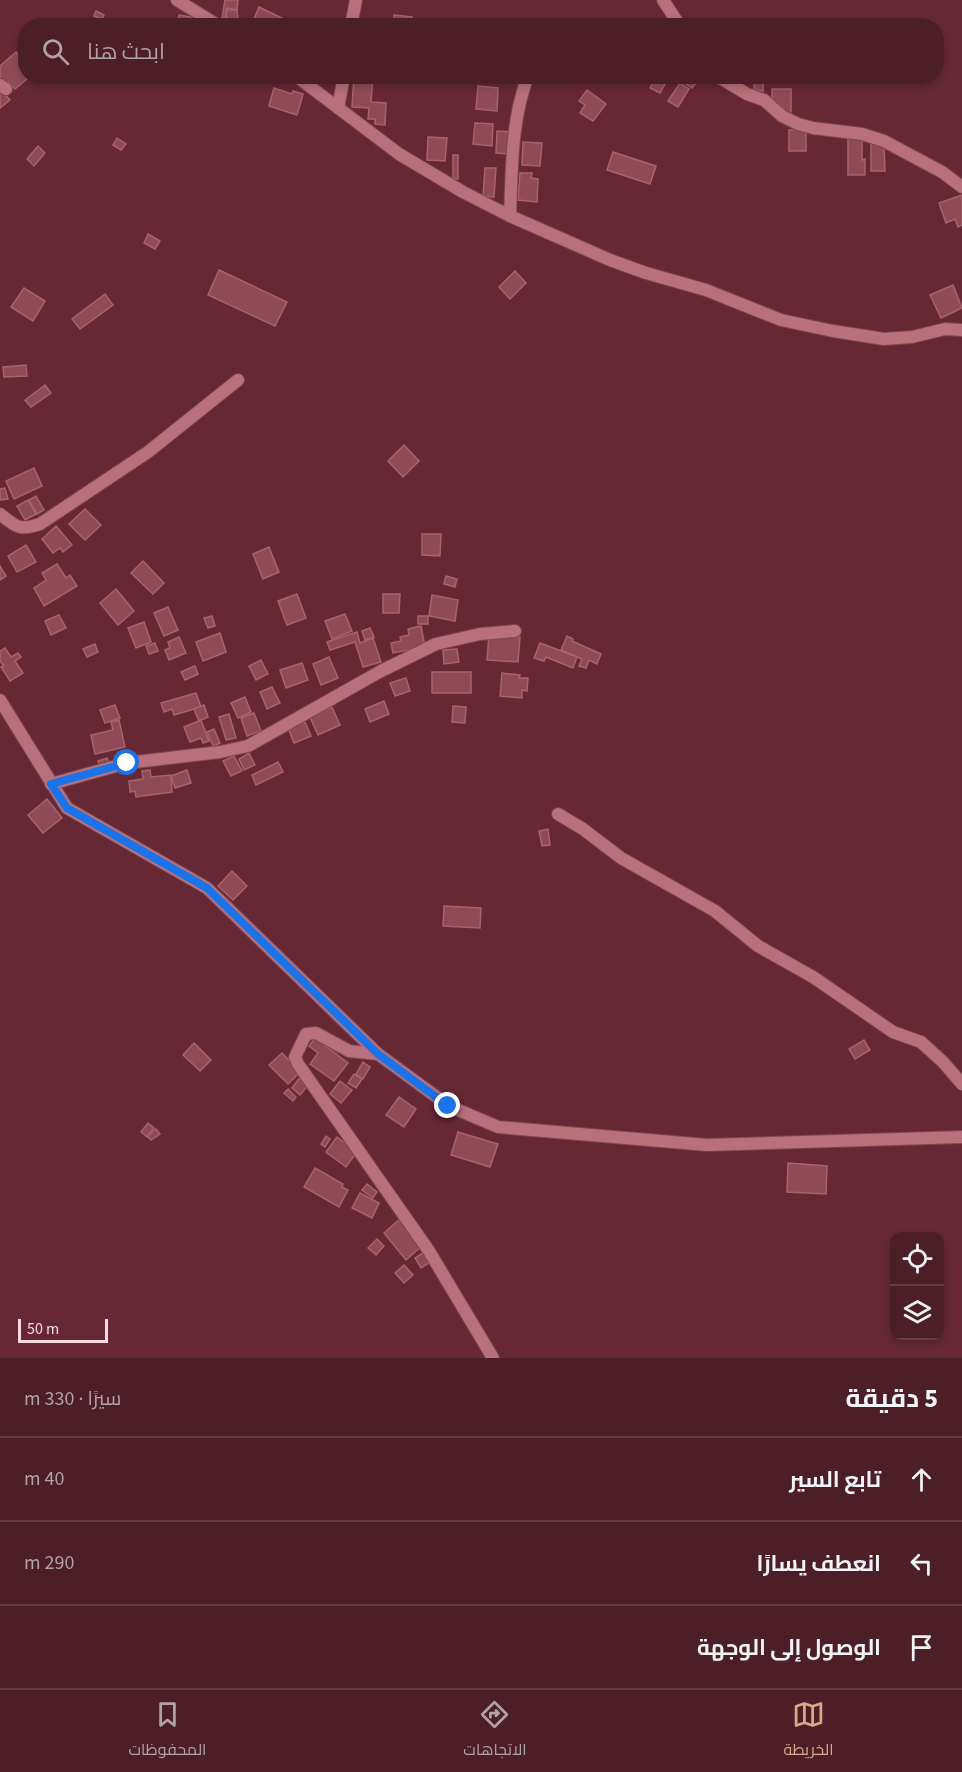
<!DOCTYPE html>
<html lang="ar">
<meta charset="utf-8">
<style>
body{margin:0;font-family:"Source Sans 3",Cairo,sans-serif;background:#532730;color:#f1f3f6;direction:rtl}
.controls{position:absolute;right:18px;bottom:18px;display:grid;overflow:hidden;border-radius:12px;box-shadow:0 3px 9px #0003}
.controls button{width:54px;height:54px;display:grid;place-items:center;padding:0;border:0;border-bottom:2px solid #633c45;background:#4c1e28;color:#f1f3f6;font:30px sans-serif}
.scale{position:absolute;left:18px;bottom:15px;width:90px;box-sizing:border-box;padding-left:6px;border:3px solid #fbdade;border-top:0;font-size:16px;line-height:21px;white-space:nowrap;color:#fbdade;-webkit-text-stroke:4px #662835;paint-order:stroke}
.stop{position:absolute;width:18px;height:18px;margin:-14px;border:4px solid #1a73e8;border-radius:50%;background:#fff}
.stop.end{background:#1a73e8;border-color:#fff;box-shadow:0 2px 6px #0008}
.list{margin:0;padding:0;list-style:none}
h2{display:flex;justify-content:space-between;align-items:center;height:78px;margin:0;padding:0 24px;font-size:26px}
h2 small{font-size:20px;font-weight:400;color:#b2a2a8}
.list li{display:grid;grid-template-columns:39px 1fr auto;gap:18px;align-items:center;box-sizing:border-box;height:84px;padding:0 24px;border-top:2px solid #633c45}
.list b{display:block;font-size:22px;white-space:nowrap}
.list em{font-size:20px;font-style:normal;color:#b2a2a8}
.icon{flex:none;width:33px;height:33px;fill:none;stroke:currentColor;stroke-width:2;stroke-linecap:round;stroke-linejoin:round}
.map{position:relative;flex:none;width:962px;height:1358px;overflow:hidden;direction:ltr}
.search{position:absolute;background:#4c1e28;box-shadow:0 3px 9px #0003;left:18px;right:18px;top:18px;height:66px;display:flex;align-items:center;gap:15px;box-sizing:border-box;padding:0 21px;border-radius:24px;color:#b2a2a8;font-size:22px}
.sheet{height:330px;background:#4c1e28}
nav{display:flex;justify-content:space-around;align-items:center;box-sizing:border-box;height:84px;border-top:2px solid #633c45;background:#4c1e28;font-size:16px;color:#b2a2a8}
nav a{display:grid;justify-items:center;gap:3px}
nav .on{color:#d6ab8b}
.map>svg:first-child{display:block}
.building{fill:#8e4b57;stroke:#a8626e;stroke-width:1.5}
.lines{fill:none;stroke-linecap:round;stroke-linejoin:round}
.minor-casing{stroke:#7a4653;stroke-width:14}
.minor{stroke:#b7707c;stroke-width:12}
.route{stroke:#1a73e8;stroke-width:8}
</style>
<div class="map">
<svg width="962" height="1358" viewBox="0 0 962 1358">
<rect width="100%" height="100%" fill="#662835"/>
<!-- building -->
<g class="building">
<path d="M225 0H238L237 10 227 8 225 18H222Z"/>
<path d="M259 7 282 18 278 26H251Z"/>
<path d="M226 10H237L238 19H227Z"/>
<path d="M96 11 104 15 102 19 94 16Z"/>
<path d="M179 15 197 18 195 26H177Z"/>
<path d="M394 15 412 17V26H393Z"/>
<path d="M16 52 26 63V69L23 71 26 76 29 77 15 89 8 82 5 86 0 80V66Z"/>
<path d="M214 76H235L234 82 213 79Z"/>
<path d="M354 76H373L371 102 386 103 385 125 375 124V119H368L369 108 352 107Z"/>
<path d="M373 76H390L389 82 373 81Z"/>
<path d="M658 76H670L665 82Z"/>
<path d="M687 76H700L701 77 692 88 683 82Z"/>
<path d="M754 76H764L763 91 754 90Z"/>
<path d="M655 78 665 84 660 93 650 88Z"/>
<path d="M680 83 689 89 678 107 668 101Z"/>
<path d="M478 86 498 88 497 111 476 109Z"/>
<path d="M274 88 292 94 293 91 303 94 297 115 269 106Z"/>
<path d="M772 89H791V115L772 106Z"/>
<path d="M1 90 10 100 0 108V91Z"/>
<path d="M587 90 606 104 593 121 580 113 585 105 579 101Z"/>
<path d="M475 123 493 124 492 146 473 144Z"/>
<rect x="789" y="130" width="17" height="21"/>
<path d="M497 131 512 132 510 154 496 153Z"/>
<path d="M428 137 447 138 445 161 427 160Z"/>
<path d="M848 137H862V160L865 159V175H848Z"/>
<path d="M117 138 126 144 121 150 113 145Z"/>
<path d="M523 142 542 143 540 166 522 165Z"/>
<path d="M871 143H884L885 171H871Z"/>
<path d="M38 146 45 153 34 166 27 159Z"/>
<path d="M613 152 656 166 650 184 607 170Z"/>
<rect x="453" y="155" width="5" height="24"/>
<path d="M485 168H496L494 197 483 196Z"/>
<path d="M520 173H532L531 178 538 179 537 202 518 200Z"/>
<path d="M962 195V225L958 227 955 219 946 223 939 203Z"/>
<path d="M148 234 160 241 155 249 144 243Z"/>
<path d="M219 270 287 302 275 326 208 295Z"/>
<path d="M515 271 526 283 510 299 499 287Z"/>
<path d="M953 285 962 308 941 318 930 295Z"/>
<path d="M24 288 45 301 33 321 11 307Z"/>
<path d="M105 294 113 305 80 329 72 319Z"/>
<path d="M26 365 27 376 4 377 3 367Z"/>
<path d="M45 385 51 393 31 407 25 400Z"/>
<path d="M404 445 419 461 403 477 388 461Z"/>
<path d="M34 468 42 486 14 499 6 481Z"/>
<path d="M5 488 8 499 0 500V489Z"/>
<path d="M36 496 44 510 37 514 29 500Z"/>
<path d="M28 500 36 514 25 520 17 506Z"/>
<path d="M85 509 101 525 85 540 69 524Z"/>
<path d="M56 526 72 545 63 552 60 548 53 553 42 539Z"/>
<path d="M422 534H441L440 556 422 555Z"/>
<path d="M26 545 36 562 17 572 8 556Z"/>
<path d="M269 547 279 572 263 579 253 554Z"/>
<path d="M143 561 164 583 153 594 131 573Z"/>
<path d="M57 564 66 578 70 575 77 586 44 606 34 588 46 580 42 573Z"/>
<path d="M0 566 6 576 0 580Z"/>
<path d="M446 576 457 579 455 587 444 584Z"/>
<path d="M116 589 134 611 118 625 100 603Z"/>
<path d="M297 594 306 618 287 625 278 601Z"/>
<path d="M383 594H400L399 613H383Z"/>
<path d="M432 595 458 600 455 621 429 616Z"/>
<path d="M168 607 178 630 164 636 154 613Z"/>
<path d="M345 614 352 631 332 639 325 621Z"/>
<path d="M59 615 66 628 51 635 45 621Z"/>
<path d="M212 616 215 626 208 628 204 618Z"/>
<rect x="418" y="616" width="10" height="8"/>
<path d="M144 622 151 642 136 648 128 628Z"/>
<path d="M421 626 425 647 393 653 391 643 401 641 400 637 409 635 408 629Z"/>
<path d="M370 628 374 637 365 640 362 631Z"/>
<path d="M357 632 360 643 373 638 381 662 363 667 355 642 330 650 327 642Z"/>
<path d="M220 633 226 652 203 661 196 642Z"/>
<path d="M489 635 520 637 518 662 487 660Z"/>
<path d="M567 636 573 639 572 641 601 654 597 664 589 660 586 668 579 666 582 659 561 650Z"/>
<path d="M179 637 186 653 169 660 165 650 170 648 168 642Z"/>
<path d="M155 643 158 651 149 654 146 646Z"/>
<path d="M540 643 577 657 573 668 546 657 544 661 534 658Z"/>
<path d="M95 644 98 652 87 657 83 649Z"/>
<path d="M5 648 11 657 18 653 21 657 15 661 23 673 10 681 1 667 4 666 0 661V651Z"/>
<path d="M457 649 459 662 444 664 443 650Z"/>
<path d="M329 657 338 678 321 685 313 664Z"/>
<path d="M261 660 268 674 256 680 249 666Z"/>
<path d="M302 663 308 680 286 688 280 670Z"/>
<path d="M195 666 198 674 185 680 181 672Z"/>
<rect x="432" y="672" width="39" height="21"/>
<path d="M502 673 520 675 519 678H528L527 691 522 690V698L500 696Z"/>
<path d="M406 678 410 691 395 696 390 683Z"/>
<path d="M272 687 280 703 267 709 260 692Z"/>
<path d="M196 693 201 707 174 715 172 709 164 712 161 703Z"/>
<path d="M245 697 251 712 238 718 231 703Z"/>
<path d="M384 701 389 714 370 722 365 709Z"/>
<path d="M115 705 120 718 105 723 100 710Z"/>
<path d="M204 705 208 717 199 721 194 709Z"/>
<path d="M453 706 466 707 465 723 452 722Z"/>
<path d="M332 707 340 725 318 735 310 717Z"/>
<path d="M254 713 261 731 247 736 241 718Z"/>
<path d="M229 714 236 738 226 740 219 717Z"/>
<path d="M119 720 125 747 95 754 91 735 113 730 111 722Z"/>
<path d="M201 720 209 741 203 743 201 738 190 742 184 727Z"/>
<path d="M305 722 311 736 294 743 288 728Z"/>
<path d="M214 729 220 743 213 746 207 732Z"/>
<path d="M249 753 255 765 244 770 239 759Z"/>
<path d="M234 756 242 771 231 776 223 761Z"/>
<path d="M107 758 109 763 100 766 98 761Z"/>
<path d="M278 762 283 772 256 785 252 775Z"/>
<path d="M150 770 151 777 171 775 172 792 136 797 135 791 130 792 129 781 143 779 142 771Z"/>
<path d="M187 770 191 783 175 788 171 776Z"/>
<path d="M47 799 62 818 43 833 28 815Z"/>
<path d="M548 829 550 845 542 846 539 831Z"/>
<path d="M232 871 247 886 233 900 218 886Z"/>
<path d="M444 906 481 908 480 928 443 926Z"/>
<path d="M315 1038 348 1063 334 1081 310 1064 318 1053 309 1046Z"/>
<path d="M864 1040 870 1050 855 1059 849 1049Z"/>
<path d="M194 1043 211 1060 200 1071 183 1055Z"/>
<path d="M282 1053 300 1072 288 1084 269 1065Z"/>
<path d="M363 1062 370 1067 363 1079 356 1074Z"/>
<path d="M354 1074 362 1079 356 1088 348 1083Z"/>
<path d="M301 1076 310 1083 300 1095 292 1088Z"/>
<path d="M340 1081 352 1090 341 1103 330 1094Z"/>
<path d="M288 1089 296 1097 293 1101 284 1093Z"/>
<path d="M399 1097 416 1109 404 1127 386 1115Z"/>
<path d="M148 1123 154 1128 147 1137 141 1132Z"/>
<path d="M156 1129 160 1134 151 1140 147 1136Z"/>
<path d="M458 1132 498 1144 490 1167 451 1155Z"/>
<path d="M326 1136 330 1139 325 1147 321 1144Z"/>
<path d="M337 1137 357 1152 346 1167 326 1152Z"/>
<path d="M788 1163 827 1166 826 1194 787 1192Z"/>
<path d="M315 1168 343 1184 342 1187 348 1190 339 1207 304 1187Z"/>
<path d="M367 1184 377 1192 373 1198 362 1190Z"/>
<path d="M360 1193 379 1203 372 1218 352 1208Z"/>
<path d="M401 1218 423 1245 406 1260 384 1233Z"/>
<path d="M377 1239 384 1246 376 1255 368 1248Z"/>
<path d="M426 1251 432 1261 421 1268 415 1258Z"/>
<path d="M404 1265 413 1275 404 1283 395 1273Z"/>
</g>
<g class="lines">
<!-- minor casing -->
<g class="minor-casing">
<g id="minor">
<path d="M177 0 219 26"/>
<path d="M663 0 680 26"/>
<path d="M351 26 356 0"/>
<path d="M296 76 399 154 463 192 510 216 610 260 646 273 706 290 781 320 833 331 884 339 912 337 945 329 962 330"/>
<path d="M717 76 747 94 764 100 782 116 798 124 813 128 862 134 884 141 942 172 962 187"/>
<path d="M0 85 6 89"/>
<path d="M338 108 344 76"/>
<path d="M510 216C512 170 511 120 528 76"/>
<path d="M0 514C16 527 20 531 40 524L148 452 238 380"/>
<path d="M0 700 67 808 207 888 378 1054 449 1106 498 1127 707 1145 962 1137"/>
<path d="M51 784 127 763 220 752 248 746 381 671 436 644 480 634 515 631"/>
<path d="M558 814 583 829 621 858 715 911 758 946 813 977 893 1032 921 1042 943 1062 962 1084"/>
<path d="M378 1054 349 1051 316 1033 306 1034 295 1057 298 1064 429 1251 493 1358"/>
</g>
</g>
<!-- minor -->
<use href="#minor" class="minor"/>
</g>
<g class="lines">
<!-- route -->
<path class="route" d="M127 763 51 784 67 808 207 888 378 1054 448 1106"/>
</g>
</svg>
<div class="controls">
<button><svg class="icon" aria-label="locate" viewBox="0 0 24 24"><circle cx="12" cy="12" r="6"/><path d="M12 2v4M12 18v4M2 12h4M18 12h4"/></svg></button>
<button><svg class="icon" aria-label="layers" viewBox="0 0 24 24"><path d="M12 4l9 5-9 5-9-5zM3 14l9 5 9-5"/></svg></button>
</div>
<div class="scale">50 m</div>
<div class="stop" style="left:127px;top:763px"></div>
<div class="stop end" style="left:448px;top:1106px"></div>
<div class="search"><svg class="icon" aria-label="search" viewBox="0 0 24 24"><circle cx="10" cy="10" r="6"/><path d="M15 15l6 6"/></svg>ابحث هنا</div>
</div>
<section class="sheet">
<h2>5 دقيقة<small>سيرًا · 330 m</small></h2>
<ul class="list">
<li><svg class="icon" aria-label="ahead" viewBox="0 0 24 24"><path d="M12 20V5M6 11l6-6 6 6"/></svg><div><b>تابع السير</b></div><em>40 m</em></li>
<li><svg class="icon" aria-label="left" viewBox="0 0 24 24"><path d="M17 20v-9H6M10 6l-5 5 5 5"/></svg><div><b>انعطف يسارًا</b></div><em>290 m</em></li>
<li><svg class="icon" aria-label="arrive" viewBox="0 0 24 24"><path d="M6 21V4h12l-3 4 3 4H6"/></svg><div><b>الوصول إلى الوجهة</b></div></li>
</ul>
</section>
<nav>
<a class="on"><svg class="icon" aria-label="map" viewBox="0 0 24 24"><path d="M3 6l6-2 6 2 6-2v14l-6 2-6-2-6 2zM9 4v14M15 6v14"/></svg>الخريطة</a>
<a><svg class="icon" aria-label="directions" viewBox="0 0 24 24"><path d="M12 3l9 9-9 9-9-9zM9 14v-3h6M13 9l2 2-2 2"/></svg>الاتجاهات</a>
<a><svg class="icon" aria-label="saved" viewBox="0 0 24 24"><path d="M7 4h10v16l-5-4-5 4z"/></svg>المحفوظات</a>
</nav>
